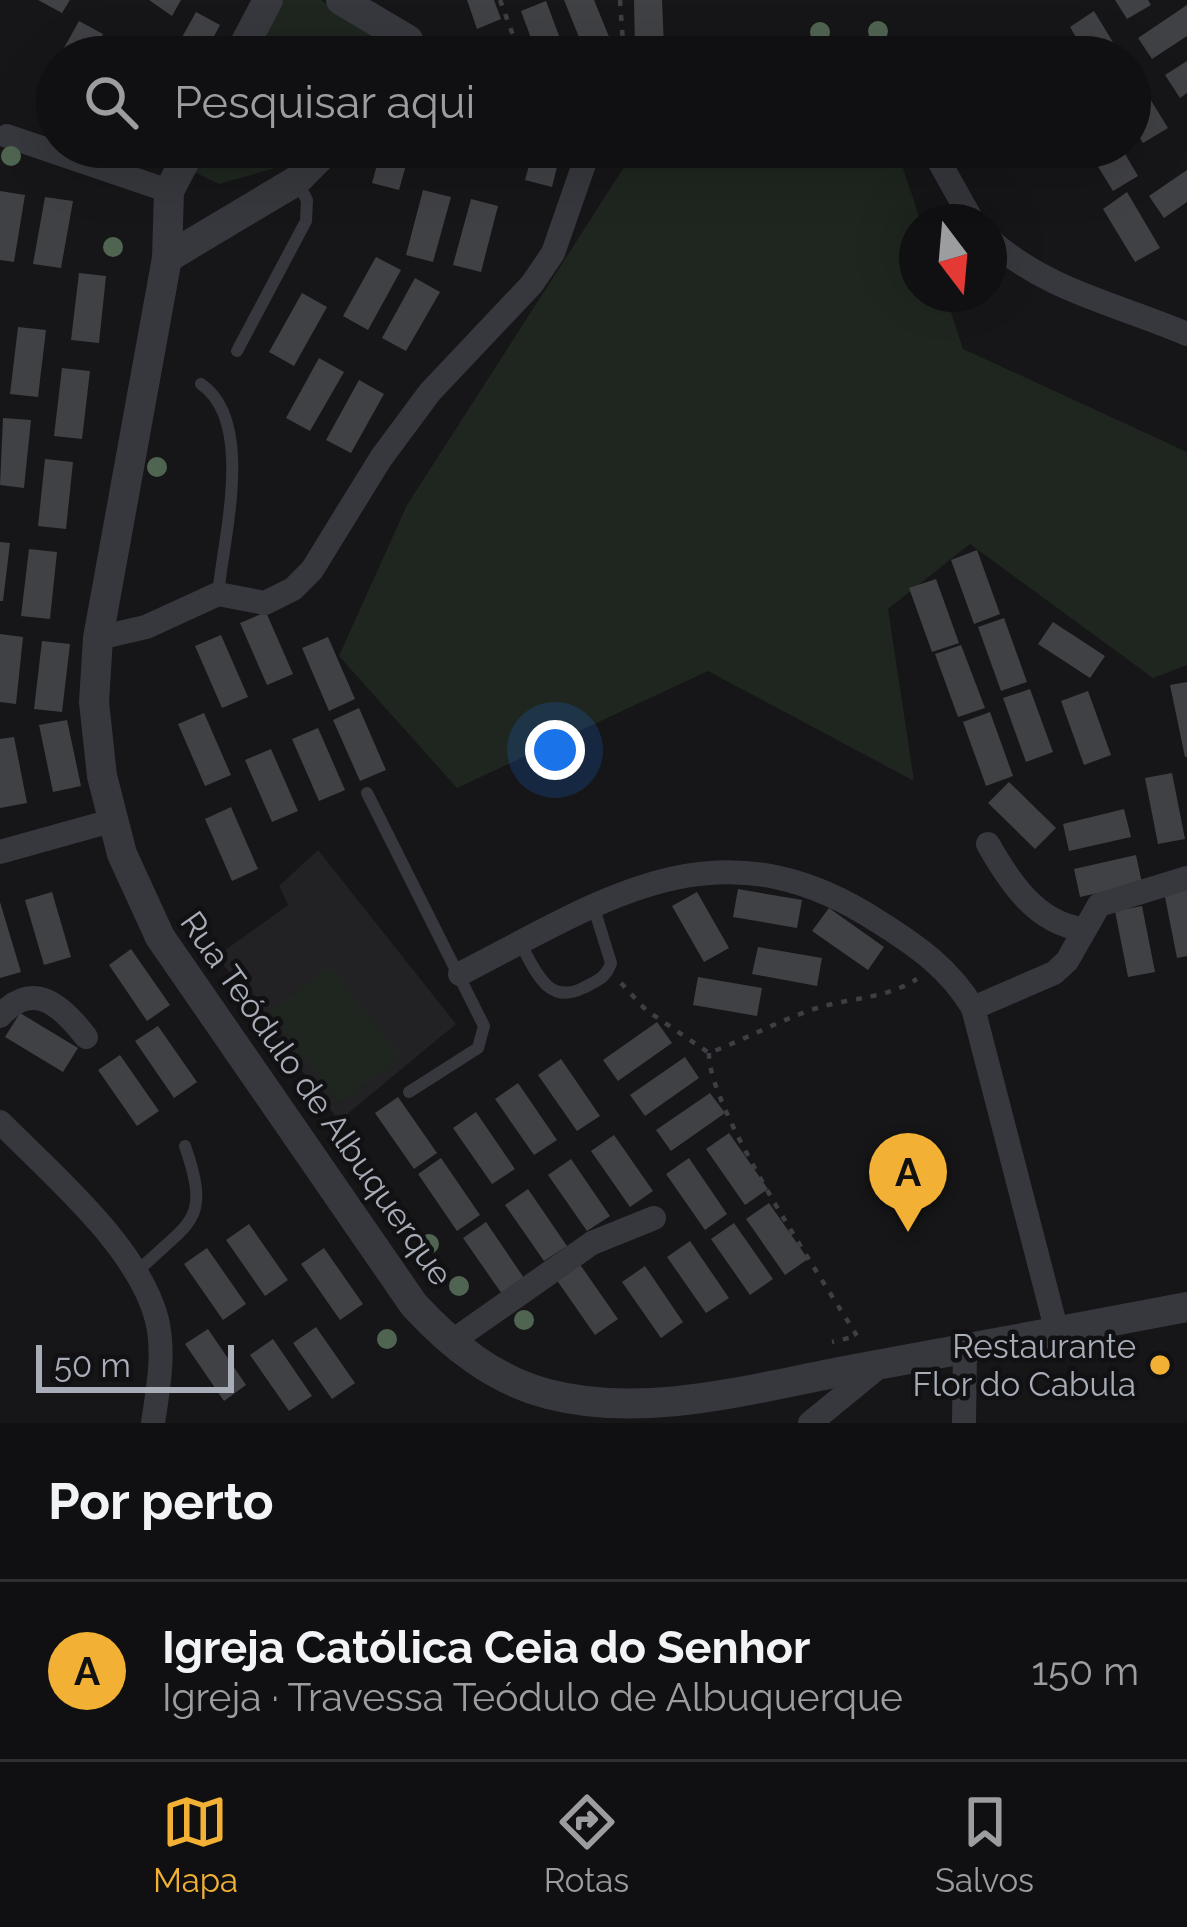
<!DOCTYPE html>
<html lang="pt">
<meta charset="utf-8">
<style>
body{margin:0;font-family:Raleway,sans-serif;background:#1e1e20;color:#f1f3f6}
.compass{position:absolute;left:899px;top:204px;width:108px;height:108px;border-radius:50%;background:#101012;box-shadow:0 12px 48px #0002;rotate:164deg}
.scale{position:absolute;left:36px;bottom:30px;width:198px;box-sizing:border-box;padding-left:12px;border:6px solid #a8adb8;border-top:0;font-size:33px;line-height:42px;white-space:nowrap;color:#a8adb8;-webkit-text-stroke:9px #111113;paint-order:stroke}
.you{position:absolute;left:555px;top:750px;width:42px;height:42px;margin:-30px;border:9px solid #fff;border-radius:50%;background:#1a73e8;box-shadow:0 0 0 18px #1a73e833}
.badge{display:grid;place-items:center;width:78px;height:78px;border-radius:50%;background:#f2b134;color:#111;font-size:39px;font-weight:700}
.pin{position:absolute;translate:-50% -99px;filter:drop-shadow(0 3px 6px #0008)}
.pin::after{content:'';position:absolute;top:63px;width:42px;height:36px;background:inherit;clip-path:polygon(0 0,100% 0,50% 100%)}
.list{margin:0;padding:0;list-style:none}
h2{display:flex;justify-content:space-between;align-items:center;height:156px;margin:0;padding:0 48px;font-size:51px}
h2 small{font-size:39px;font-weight:400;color:#9c9d9f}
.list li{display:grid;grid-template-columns:78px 1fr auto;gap:36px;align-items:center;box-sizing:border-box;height:180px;padding:0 48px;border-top:3px solid #303032}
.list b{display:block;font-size:45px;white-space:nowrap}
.list p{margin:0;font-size:39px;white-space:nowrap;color:#9c9d9f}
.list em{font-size:39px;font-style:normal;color:#9c9d9f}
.icon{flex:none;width:66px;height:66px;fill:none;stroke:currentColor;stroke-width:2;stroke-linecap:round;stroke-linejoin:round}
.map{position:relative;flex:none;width:1187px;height:1423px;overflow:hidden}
.search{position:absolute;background:#101012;box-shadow:0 12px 48px #0002;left:36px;right:36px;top:36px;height:132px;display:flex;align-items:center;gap:30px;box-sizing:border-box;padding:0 42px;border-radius:66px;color:#9c9d9f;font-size:45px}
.sheet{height:336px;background:#101012}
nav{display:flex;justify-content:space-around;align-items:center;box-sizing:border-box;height:168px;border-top:3px solid #303032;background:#101012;font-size:33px;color:#9c9d9f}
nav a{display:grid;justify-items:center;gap:6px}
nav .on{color:#f2b134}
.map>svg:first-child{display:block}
.built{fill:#222225}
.green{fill:#1e261f}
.building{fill:#404145}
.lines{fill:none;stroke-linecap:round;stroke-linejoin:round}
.path{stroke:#3d3f44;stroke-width:4.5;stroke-dasharray:6 9;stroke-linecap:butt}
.service{stroke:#37383d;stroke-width:12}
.minor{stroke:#37383d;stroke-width:24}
.tertiary{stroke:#37383d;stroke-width:30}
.tree{fill:#506452}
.poi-dot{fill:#f2b134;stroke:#111113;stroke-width:4.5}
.labels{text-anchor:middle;stroke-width:9;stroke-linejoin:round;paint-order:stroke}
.street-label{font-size:33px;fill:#a8adb8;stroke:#111113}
.poi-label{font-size:33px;fill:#a8adb8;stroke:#111113;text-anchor:end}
</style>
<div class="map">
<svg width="1187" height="1423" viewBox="0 0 1187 1423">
<rect width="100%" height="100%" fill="#161618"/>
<!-- built -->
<path class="built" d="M318 850 456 1024 339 1121 217 956 288 905 279 886Z"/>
<!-- green -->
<g class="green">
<path d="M282 0H321L377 39 375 57H251Z"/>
<path d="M202 147H301L286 165 219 184 190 170Z"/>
<path d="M637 147H896L921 222 917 294H945L963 349 1187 452V665L1153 678 970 544 888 609 914 781 708 671 457 788 339 656 407 505Z"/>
<path d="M330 966 401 1057 340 1103 270 1012Z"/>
</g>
<!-- building -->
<g class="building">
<path d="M38 0H70L62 13Z"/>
<path d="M149 0H181L172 16Z"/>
<path d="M467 0H494L501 19 477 29Z"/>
<path d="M564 0H594L614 49 587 57Z"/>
<path d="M634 0H662L664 48 635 49Z"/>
<path d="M1115 0H1148L1151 5 1127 19Z"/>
<path d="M546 1 567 57H538L521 11Z"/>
<path d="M1187 5V36L1152 59 1138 38Z"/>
<path d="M1094 11 1122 57H1088L1070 27Z"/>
<path d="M196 12 220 25 203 57H171Z"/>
<path d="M79 21 103 34 91 57H59Z"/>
<path d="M123 44 146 57H117Z"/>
<path d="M57 61V87L46 81Z"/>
<path d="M1187 61V93L1180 98 1165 75Z"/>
<path d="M1134 73 1168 128 1143 143 1130 122Z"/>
<path d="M382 147H411L399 190 372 183Z"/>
<path d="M534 147H562L552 187 525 180Z"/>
<path d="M1086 147H1121L1138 176 1113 191Z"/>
<path d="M1187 170V202L1164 218 1149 196Z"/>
<path d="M423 190 451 197 433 262 406 255Z"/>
<path d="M0 191 25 195 14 262 0 260Z"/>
<path d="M1127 192 1160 248 1135 262 1103 209Z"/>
<path d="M45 197 73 201 61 268 33 264Z"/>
<path d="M471 199 498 206 481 272 453 265Z"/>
<path d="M376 257 401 270 368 330 343 316Z"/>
<path d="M79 273 106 276 99 343 71 340Z"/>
<path d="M415 278 440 292 406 351 382 338Z"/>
<path d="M302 293 327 307 294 366 269 352Z"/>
<path d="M18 327 46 330 38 397 10 394Z"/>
<path d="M319 358 344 372 310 431 286 418Z"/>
<path d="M62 368 90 371 82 439 54 436Z"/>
<path d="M359 380 384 394 351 453 326 440Z"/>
<path d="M3 418 31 420 24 488 0 485Z"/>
<path d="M45 459 73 462 66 529 38 526Z"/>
<path d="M0 542 10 543 3 601H0Z"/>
<path d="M29 549 57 552 50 619 21 616Z"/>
<path d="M977 550 1000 614 974 624 951 560Z"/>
<path d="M936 579 959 643 932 652 909 588Z"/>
<path d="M266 612 293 674 267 685 240 623Z"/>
<path d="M1004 618 1027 682 1001 691 978 627Z"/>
<path d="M1053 622 1105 656 1090 678 1038 644Z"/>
<path d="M0 634 23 637 16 704 0 702Z"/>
<path d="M221 635 248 697 222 708 195 646Z"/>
<path d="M328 637 355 699 329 711 302 648Z"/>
<path d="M42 641 70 644 62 712 34 709Z"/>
<path d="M961 645 985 708 958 717 935 654Z"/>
<path d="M1187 682V757H1185L1170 685Z"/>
<path d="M1030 689 1053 752 1026 762 1003 698Z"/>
<path d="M1088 691 1111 755 1084 765 1061 701Z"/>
<path d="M359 708 386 770 360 781 333 720Z"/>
<path d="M990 712 1013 776 986 786 963 722Z"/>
<path d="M204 713 231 775 205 786 178 724Z"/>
<path d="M67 720 81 786 53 792 39 725Z"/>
<path d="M318 728 345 790 319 801 292 739Z"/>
<path d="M14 737 27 803 0 808V739Z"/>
<path d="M271 749 298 811 272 822 245 760Z"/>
<path d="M1172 773 1185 839 1158 844 1145 778Z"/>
<path d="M1009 782 1056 828 1035 849 988 803Z"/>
<path d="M231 807 258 869 232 881 205 819Z"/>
<path d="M1124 809 1131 837 1069 851 1063 824Z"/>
<path d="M1136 855 1142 883 1080 897 1074 869Z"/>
<path d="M1187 887V956L1177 958 1164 892Z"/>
<path d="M738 889 802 900 797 928 733 917Z"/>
<path d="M52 892 71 957 44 965 25 900Z"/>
<path d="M697 892 729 948 704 962 672 906Z"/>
<path d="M0 902 21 972 0 978Z"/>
<path d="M1142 906 1155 972 1128 977 1115 911Z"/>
<path d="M829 908 884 947 868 970 812 931Z"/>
<path d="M758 947 822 958 817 986 752 974Z"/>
<path d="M131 949 170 1005 147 1021 109 965Z"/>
<path d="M698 977 762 988 757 1016 693 1005Z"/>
<path d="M20 1013 78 1048 63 1072 5 1037Z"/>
<path d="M657 1022 672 1043 618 1081 603 1060Z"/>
<path d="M158 1026 197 1082 174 1098 135 1041Z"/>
<path d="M120 1055 159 1111 137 1126 98 1070Z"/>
<path d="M685 1057 699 1078 645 1116 630 1095Z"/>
<path d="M561 1059 600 1116 577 1131 538 1075Z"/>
<path d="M518 1083 557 1140 534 1155 495 1099Z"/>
<path d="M710 1093 725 1113 671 1151 656 1130Z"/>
<path d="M398 1097 437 1153 414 1169 375 1113Z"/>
<path d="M476 1112 515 1169 492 1184 453 1128Z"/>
<path d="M729 1133 768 1189 745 1205 706 1149Z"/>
<path d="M614 1135 653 1191 630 1207 591 1151Z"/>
<path d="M441 1158 480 1215 457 1231 418 1174Z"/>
<path d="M689 1158 727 1214 705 1230 666 1174Z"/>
<path d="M571 1159 610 1216 587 1231 548 1175Z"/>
<path d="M528 1189 567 1246 544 1261 505 1205Z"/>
<path d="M769 1203 808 1259 785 1275 746 1219Z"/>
<path d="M486 1222 524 1278 502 1294 463 1238Z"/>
<path d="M734 1223 773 1279 750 1295 711 1239Z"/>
<path d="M249 1224 288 1280 265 1296 226 1240Z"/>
<path d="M690 1241 729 1298 706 1313 667 1257Z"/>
<path d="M207 1248 246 1304 223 1320 184 1264Z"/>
<path d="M324 1248 363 1304 340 1320 301 1264Z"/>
<path d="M579 1263 618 1319 595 1335 556 1279Z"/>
<path d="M645 1266 683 1322 661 1338 622 1282Z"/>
<path d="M316 1327 355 1383 332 1399 293 1343Z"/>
<path d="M208 1329 246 1385 224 1401 185 1344Z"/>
<path d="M273 1339 312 1396 289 1411 250 1355Z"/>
</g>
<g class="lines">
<!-- path -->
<g class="path">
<path d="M500 0 521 57"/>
<path d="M620 0 624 57"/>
<path d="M437 45 504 57"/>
<path d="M621 983 646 1010 709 1053C746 1039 780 1020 817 1008 853 997 885 999 917 979"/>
<path d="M709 1053C708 1110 823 1280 857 1336L832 1342"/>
</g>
<!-- service -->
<g class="service">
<path d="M237 351 306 221 307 200 297 182"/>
<path d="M201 384C255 421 224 535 218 594"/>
<path d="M367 793 484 1026 478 1048 409 1092"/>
<path d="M520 943C535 969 547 1006 583 988 597 981 606 978 611 963L593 905"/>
<path d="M137 1272C189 1220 212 1224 185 1146"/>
</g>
<!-- minor -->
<g class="minor">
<path d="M7 136 169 191"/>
<path d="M931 147 973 222"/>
<path d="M989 239C1047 291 1117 304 1187 334"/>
<path d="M98 638 146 627 218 594 265 603 293 589 312 570 381 458 430 392 532 284 553 253 590 147"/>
<path d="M988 844C1009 881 1036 923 1082 929"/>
<path d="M0 852 111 821"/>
<path d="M460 974C606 899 719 817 879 922 917 946 950 969 973 1008L1057 1332"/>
<path d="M973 1008 1054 973 1067 961 1099 905 1187 878"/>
<path d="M0 1016C34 979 62 1006 86 1037"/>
<path d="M0 1122C52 1174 139 1248 157 1320 165 1354 158 1389 153 1423"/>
<path d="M451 1342 592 1243 654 1218"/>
<path d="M810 1423 881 1365"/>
<path d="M964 1423 965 1349"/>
</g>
<!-- tertiary -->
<g class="tertiary">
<path d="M341 0 408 40 396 57"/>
<path d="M238 57 268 0"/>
<path d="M192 147 169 191 167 258 98 638 94 702 102 776 122 854 160 937 414 1305C451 1345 494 1380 548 1394 648 1420 757 1387 855 1369 966 1349 1076 1328 1187 1307"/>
<path d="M167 258 296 181 330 147"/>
</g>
</g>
<!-- trees -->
<g class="tree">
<circle cx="878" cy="31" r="10"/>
<circle cx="820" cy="32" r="10"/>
<circle cx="11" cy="156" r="10"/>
<circle cx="113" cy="247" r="10"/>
<circle cx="157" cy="467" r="10"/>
<circle cx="429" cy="1244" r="10"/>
<circle cx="459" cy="1286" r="10"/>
<circle cx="524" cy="1320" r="10"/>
<circle cx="387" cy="1339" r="10"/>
</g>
<!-- markers -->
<circle class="poi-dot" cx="1160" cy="1365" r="12"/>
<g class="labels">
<!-- street labels -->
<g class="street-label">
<text transform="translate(317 1098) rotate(55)" y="12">Rua Teódulo de Albuquerque</text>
</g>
<!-- poi labels -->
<g class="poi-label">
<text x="1136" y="1358">Restaurante<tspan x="1136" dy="38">Flor do Cabula</tspan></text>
</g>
</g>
</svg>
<svg class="compass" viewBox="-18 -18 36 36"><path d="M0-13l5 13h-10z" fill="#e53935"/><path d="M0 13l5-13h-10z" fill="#9c9d9f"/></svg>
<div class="scale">50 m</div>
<div class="you"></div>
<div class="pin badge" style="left:908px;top:1232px">A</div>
<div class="search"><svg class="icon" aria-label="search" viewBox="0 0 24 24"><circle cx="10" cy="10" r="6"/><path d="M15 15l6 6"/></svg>Pesquisar aqui</div>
</div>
<section class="sheet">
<h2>Por perto<small></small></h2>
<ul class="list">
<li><span class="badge">A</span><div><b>Igreja Católica Ceia do Senhor</b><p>Igreja · Travessa Teódulo de Albuquerque</p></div><em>150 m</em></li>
</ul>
</section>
<nav>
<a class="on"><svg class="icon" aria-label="map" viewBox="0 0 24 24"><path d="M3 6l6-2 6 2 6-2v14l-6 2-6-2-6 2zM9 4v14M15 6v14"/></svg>Mapa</a>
<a><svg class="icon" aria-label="directions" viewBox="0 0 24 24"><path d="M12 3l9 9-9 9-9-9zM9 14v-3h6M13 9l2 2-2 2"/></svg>Rotas</a>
<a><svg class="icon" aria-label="saved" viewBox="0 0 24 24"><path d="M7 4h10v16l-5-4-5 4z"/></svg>Salvos</a>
</nav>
